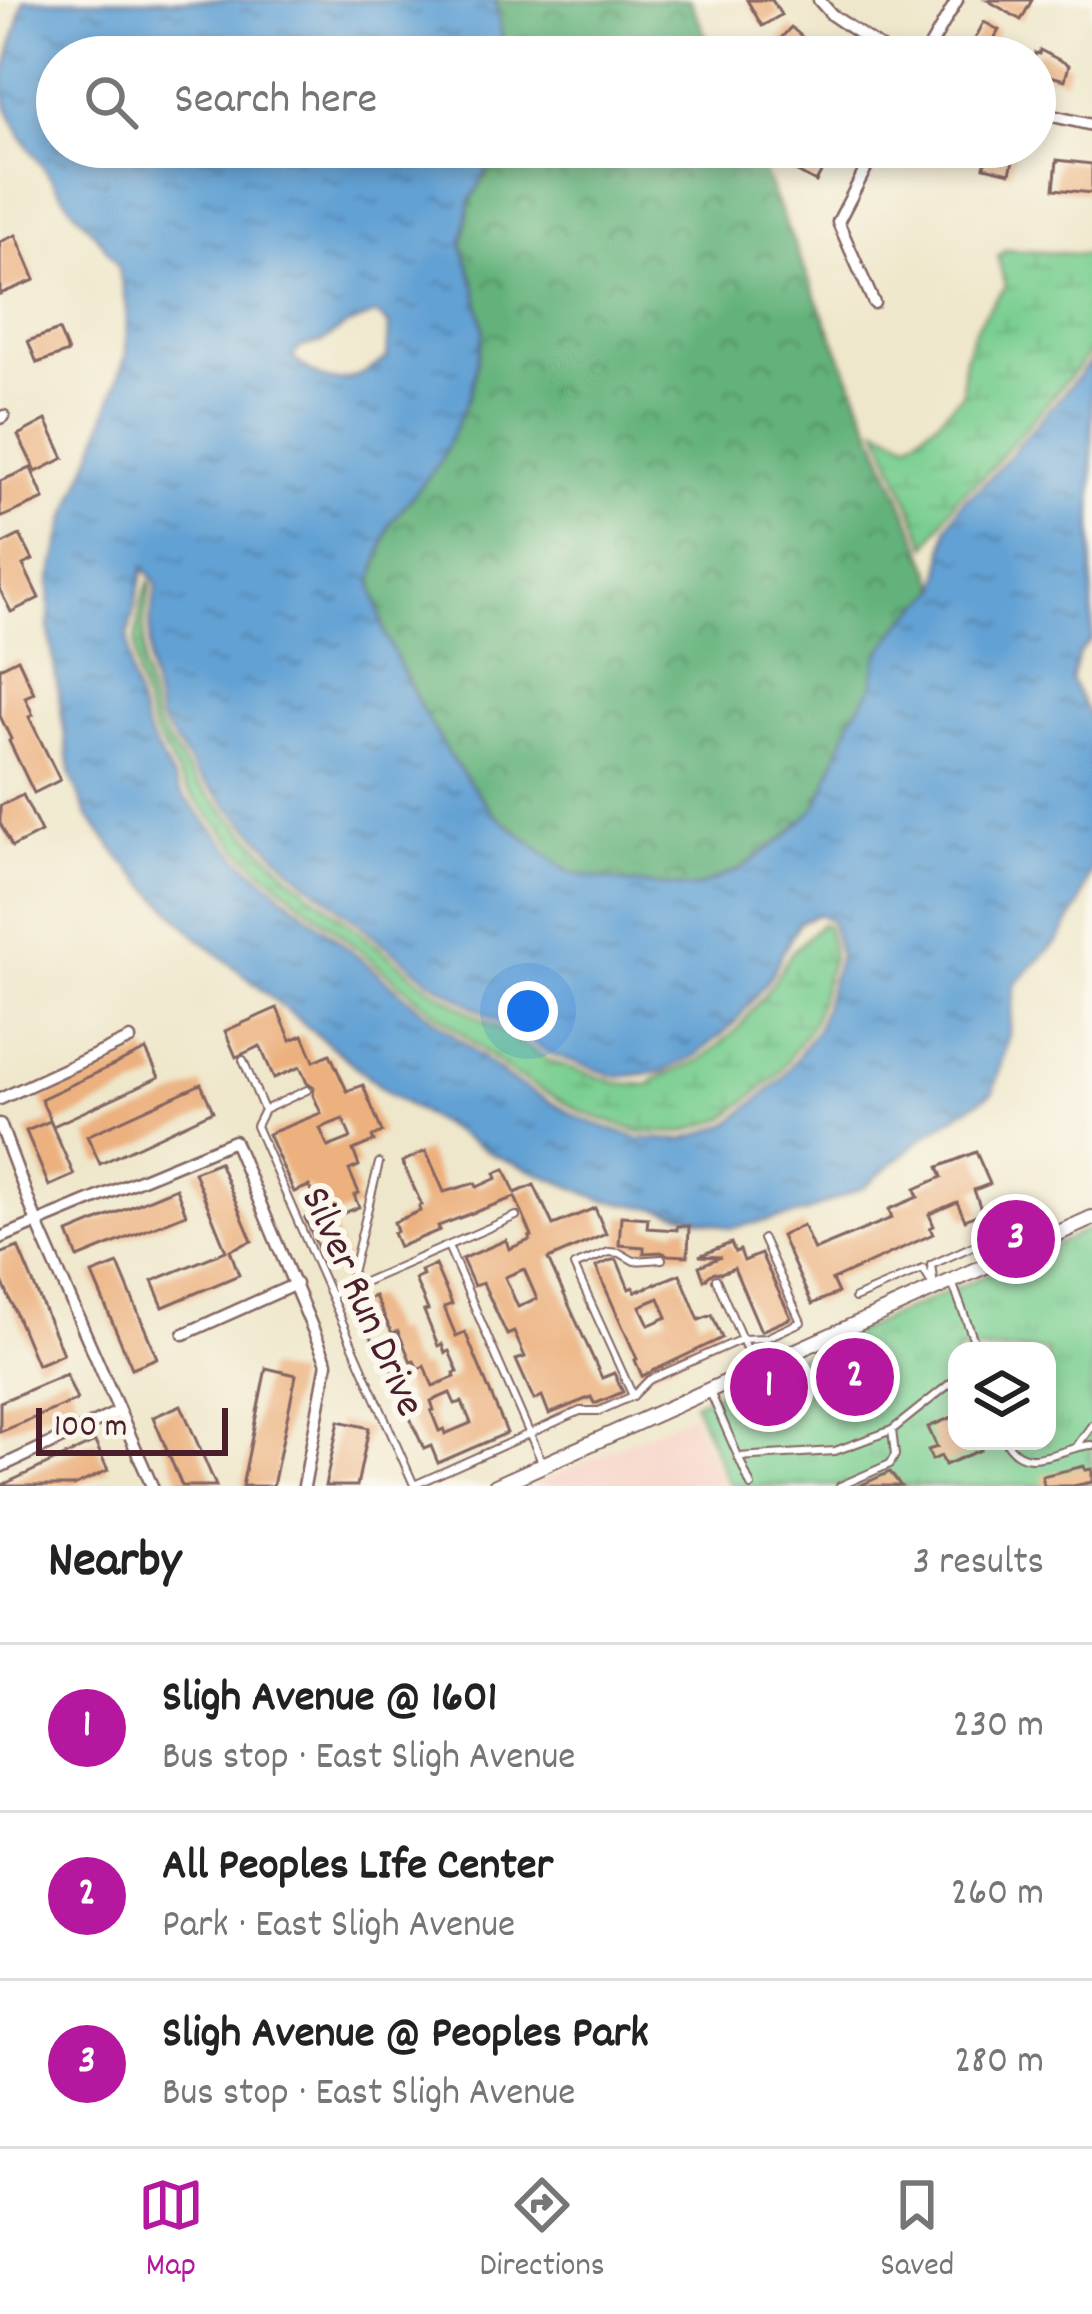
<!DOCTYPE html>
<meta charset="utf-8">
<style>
body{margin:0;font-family:Dekko,sans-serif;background:#f2f2f2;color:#222}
.controls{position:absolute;right:36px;bottom:36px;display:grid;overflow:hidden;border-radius:24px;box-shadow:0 6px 18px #0003}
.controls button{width:108px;height:108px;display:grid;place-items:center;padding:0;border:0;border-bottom:3px solid #e0e0e0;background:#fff;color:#222;font:60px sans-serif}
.scale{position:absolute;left:36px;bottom:30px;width:192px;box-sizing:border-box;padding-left:12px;border:6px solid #4a1f2b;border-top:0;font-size:33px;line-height:42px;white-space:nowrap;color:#4a1f2b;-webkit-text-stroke:9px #fbf7ec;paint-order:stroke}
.you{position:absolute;left:528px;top:1011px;width:42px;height:42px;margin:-30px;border:9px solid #fff;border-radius:50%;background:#1a73e8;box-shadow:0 0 0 18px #1a73e833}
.badge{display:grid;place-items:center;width:78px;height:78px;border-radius:50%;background:#b5179e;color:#fff;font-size:39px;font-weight:700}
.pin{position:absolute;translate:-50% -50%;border:6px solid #fff;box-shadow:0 3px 12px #0006}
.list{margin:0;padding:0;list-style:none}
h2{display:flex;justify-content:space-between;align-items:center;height:156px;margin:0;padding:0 48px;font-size:51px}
h2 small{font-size:39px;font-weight:400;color:#767676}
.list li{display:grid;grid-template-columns:78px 1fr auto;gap:36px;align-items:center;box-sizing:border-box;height:168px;padding:0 48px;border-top:3px solid #e0e0e0}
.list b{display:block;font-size:45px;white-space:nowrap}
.list p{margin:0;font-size:39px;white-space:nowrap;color:#767676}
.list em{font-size:39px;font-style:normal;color:#767676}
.icon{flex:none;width:66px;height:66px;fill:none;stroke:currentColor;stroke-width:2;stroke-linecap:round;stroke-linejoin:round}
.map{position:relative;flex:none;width:1092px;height:1486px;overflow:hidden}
.search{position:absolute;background:#fff;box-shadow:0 6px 18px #0003;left:36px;right:36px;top:36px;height:132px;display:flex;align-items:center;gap:30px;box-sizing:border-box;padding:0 42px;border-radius:66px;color:#767676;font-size:45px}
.sheet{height:660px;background:#fff}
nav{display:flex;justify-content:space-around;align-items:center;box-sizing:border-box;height:168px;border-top:3px solid #e0e0e0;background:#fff;font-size:33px;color:#767676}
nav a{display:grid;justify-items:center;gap:6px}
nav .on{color:#b5179e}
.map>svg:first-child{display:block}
.built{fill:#f7d1c6}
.forest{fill:url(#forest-crowns);stroke:#566854;stroke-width:3}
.wetland{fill:url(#wetland-marsh);stroke:#62775e;stroke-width:3}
.park{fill:url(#park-tufts);stroke:#62775e;stroke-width:3;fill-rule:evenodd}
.water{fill:url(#water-ripples);stroke:#566080;stroke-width:3;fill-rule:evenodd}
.building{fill:#ecb17f;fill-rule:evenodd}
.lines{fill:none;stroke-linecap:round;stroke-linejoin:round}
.service-casing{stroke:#846563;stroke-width:10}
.minor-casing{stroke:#846563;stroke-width:15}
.tertiary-casing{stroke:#846563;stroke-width:18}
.service{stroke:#fff;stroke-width:6}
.minor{stroke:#fff;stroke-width:10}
.tertiary{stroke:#fff;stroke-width:14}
.labels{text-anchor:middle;stroke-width:12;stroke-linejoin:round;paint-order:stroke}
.street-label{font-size:42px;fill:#4a1f2b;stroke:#fbf7ec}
</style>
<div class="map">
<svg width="1092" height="1486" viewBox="0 0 1092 1486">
<defs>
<pattern id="forest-crowns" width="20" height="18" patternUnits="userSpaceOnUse" patternTransform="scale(3)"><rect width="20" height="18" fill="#63b27c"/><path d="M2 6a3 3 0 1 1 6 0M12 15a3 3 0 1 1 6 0" fill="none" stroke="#549066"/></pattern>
<pattern id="wetland-marsh" width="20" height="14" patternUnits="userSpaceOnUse" patternTransform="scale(3)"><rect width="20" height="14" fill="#7acf92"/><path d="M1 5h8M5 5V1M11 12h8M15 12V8" fill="none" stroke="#6bb17e"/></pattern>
<pattern id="park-tufts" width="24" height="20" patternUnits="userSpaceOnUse" patternTransform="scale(3)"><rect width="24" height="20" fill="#7acf92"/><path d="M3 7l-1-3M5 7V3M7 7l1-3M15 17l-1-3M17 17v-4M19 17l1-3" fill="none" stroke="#6bb17e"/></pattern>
<pattern id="water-ripples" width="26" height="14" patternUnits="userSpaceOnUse" patternTransform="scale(3)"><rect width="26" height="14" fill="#62a1d4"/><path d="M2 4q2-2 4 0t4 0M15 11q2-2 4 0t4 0" fill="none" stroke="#5383ac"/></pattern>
</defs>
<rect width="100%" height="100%" fill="#fbf7ec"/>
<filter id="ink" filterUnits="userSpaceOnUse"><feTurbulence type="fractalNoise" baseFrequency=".00833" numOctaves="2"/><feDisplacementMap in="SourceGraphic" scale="24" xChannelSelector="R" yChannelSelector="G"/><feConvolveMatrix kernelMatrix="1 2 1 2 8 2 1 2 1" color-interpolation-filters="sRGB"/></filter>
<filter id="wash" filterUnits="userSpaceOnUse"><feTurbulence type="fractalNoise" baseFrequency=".004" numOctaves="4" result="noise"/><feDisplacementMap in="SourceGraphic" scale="48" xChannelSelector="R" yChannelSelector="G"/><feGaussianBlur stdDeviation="2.7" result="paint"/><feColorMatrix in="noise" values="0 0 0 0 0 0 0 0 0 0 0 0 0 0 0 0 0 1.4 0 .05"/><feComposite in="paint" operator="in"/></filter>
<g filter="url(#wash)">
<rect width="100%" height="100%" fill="#efe7cb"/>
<!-- built -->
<path class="built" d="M692 1414 724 1486H531Z"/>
<!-- forest -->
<g class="forest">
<path d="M495 0H690L715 57H506Z"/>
<path d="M500 147H753L939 589 904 621 879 654 872 687 852 717 817 806 785 837 739 870 694 888 634 884 570 873 493 813 450 757 419 704 385 635 372 582 389 525 440 462 484 331 475 285 462 246 470 202Z"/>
</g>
<!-- wetland -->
<g class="wetland">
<path d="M1006 250 1092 255V351L984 476 958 497 927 546 878 428 909 442 936 422 963 393C960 347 977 322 1005 287L998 257Z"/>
<path d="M149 582 151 586 144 620 143 669 156 723 192 778 290 876 426 985 550 1061 617 1083 649 1085 656 1079 701 1060 737 1030 773 983 791 953 821 924 827 926 833 954 813 1023 777 1076 726 1118 682 1133 639 1132 584 1113 512 1074 423 1003 245 856 186 789 152 729 137 677 135 642 141 604Z"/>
</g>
<!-- park -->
<path class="park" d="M1092 1228V1486H730L694 1403ZM957 1351H1047V1441H957Z"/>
<!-- water -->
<path class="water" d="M24 0H495L506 57H57V147H500L470 202 462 245 475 285 484 331 470 395 440 462 389 525 372 582 385 635 419 704 450 757 493 813 570 873 634 884 694 888 739 870 785 837 817 806 852 717 872 687 878 655 904 621 939 589 947 527 962 502 988 480 1092 360V640L1079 653 1071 680 1092 721V867L1079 906 1058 941 1016 983 1008 1041 993 1092 926 1135 864 1187 804 1213 731 1228 666 1210 603 1200 492 1154 390 1094 196 936 123 861 87 815 71 775 49 630 50 582 66 519 97 442 126 355 127 308 118 266 102 242 70 205 23 139 6 106 3 78ZM376 314 389 325 387 358C350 386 328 390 292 357L301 347 322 342 345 326ZM144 567 157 585 150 621 149 668 160 720 196 774 293 871 429 980 553 1055 618 1077 662 1072 697 1055 733 1025 769 979 799 922 818 914 831 921 839 955 818 1027 781 1080 729 1124 683 1140 638 1138 582 1119 509 1079 420 1008 241 860 181 793 147 732 131 677 128 636Z"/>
<g id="blocks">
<!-- building -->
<g class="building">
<path d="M747 0H772L781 15 762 26Z"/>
<path d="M987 0H1032L1021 20Z"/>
<path d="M984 22 999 30 994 39 1010 47 1004 57H983L969 50Z"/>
<path d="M791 27 809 43 796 57H764Z"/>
<path d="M1040 50 1069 65 1065 80 1035 72V53L1039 54Z"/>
<path d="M784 147H824L822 152 830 156 816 182 777 161Z"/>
<path d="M915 147H954L947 161Z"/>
<path d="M959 147 1016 149 1010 173 984 167 986 160Z"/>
<path d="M1057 160 1092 164V193L1054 189Z"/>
<path d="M16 235 35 280 0 294V242Z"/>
<path d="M59 330 68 352 37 363 28 341Z"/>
<path d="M46 420 64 458 36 472 18 435Z"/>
<path d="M31 468 44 499 0 518V481Z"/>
<path d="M20 535 33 560 23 565 39 598 11 612 0 590V545Z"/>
<path d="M18 659 34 693 25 697 33 715 29 717 60 780 34 793 9 741 11 739 0 716V668Z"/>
<path d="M23 795 41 832 12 847 0 823V806Z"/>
<path d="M277 1008 291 1040 303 1035 314 1061 330 1054 347 1091 363 1085 382 1132 372 1137 374 1141 353 1150 359 1166 349 1170 359 1193 354 1195 359 1207 329 1219 346 1261 327 1268 305 1218 320 1212 309 1186 294 1192 268 1134 321 1113 313 1095 314 1088 307 1083 300 1067 274 1078 260 1046 236 1057 225 1031ZM343 1119 351 1138 328 1147 320 1128Z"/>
<path d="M146 1050 159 1077 53 1126 41 1099Z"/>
<path d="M201 1084 213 1111 100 1164 87 1136Z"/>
<path d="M50 1121 74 1175 49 1186 26 1131Z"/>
<path d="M426 1151 444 1192 475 1183 477 1187 497 1178 495 1173 505 1169 515 1193 534 1185 553 1225 595 1208 606 1234 548 1259 602 1378 614 1373 623 1392 597 1403H594L591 1397 549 1414 542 1396 534 1400 516 1360 525 1357 514 1332 507 1335 483 1283 474 1286 462 1259 506 1240 509 1249 530 1240 529 1237 532 1236 515 1197 438 1226 440 1230 399 1247 393 1233 397 1231 394 1222 420 1211 419 1206 422 1205 402 1162ZM524 1269 537 1299 518 1307 505 1277Z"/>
<path d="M976 1152 990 1184 974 1190 982 1212 965 1220 957 1202 929 1214 934 1226 930 1228 933 1234 832 1280 838 1293 812 1304 781 1236 803 1225 814 1250 892 1218 889 1209 918 1197 915 1189 942 1177 938 1167Z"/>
<path d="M219 1162 252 1241 230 1250 239 1275 163 1307 152 1281 226 1251 194 1172Z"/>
<path d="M176 1188 186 1214 78 1258 68 1233Z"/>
<path d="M621 1216 648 1218 647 1228 677 1230V1226H689L688 1256 668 1255 661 1252 644 1253V1247L619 1245Z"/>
<path d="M731 1243 735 1252 740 1250 744 1261 761 1254 791 1318 761 1331 734 1268 721 1273 714 1272 704 1280 699 1266 721 1257 699 1256Z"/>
<path d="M18 1247 63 1354 37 1365 0 1276V1254Z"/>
<path d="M612 1260H617L629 1289 633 1287 635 1292 680 1274 699 1320 712 1315 722 1338 642 1376 635 1360 637 1359 596 1267ZM659 1298 667 1317 649 1325 640 1306Z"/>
<path d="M118 1264 157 1358 132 1368 92 1274Z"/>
<path d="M435 1265 452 1304 444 1307 456 1336 465 1332 507 1433 438 1463 431 1446 424 1449 406 1409 412 1406 399 1375 394 1377 378 1341 374 1343 357 1303 375 1296 392 1333 398 1331 411 1362 414 1361 418 1369 424 1366 433 1386 455 1377 454 1373 458 1372 449 1351 445 1353 442 1344 438 1346 424 1311 428 1310 415 1279 423 1276 421 1271ZM450 1393 455 1404 462 1402 471 1423 445 1434 444 1429 439 1431 431 1411 434 1410 431 1401Z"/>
<path d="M266 1368 296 1375 273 1486H242Z"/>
<path d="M66 1374 77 1400 0 1432V1402Z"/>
<path d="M181 1405 216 1486H182L153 1417Z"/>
<path d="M957 1415V1441H977L981 1450 945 1465 941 1456 932 1460 928 1450 937 1447 928 1427Z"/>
<path d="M339 1421 369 1428 357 1486H325Z"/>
<path d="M95 1442 108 1470 74 1486H0Z"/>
<path d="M1084 1466 1085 1470 1092 1469V1482L1073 1486H1044L1042 1476Z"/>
<path d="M890 1472 901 1486H859Z"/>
</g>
</g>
</g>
<g filter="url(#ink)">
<use href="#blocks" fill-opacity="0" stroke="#846563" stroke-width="3"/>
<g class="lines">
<!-- service casing -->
<g class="service-casing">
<g id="service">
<path d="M243 1060 264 1110 256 1126 414 1485 580 1411H599L633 1396 649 1380 742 1339 766 1338 801 1322 763 1239"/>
<path d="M264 1110 307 1090"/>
<path d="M448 1246 542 1462"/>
<path d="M716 1279 754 1367"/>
<path d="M933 1279 931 1265 997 1235"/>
<path d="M952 1282 974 1341 970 1351"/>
<path d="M348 1289 516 1216"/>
<path d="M332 1295 348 1289 379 1163"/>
<path d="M855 1298 923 1269 935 1289"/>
<path d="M711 1394 751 1486"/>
<path d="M633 1396 574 1266 609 1252 620 1253 634 1261 662 1259"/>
<path d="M1006 1441C1025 1476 1063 1446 1092 1445"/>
<path d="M1077 1446 1092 1425"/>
<path d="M738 1457 835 1451 892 1430 957 1378"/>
<path d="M840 1486 890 1464 895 1455 892 1430"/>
</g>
</g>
<!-- minor casing -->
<g class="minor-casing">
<g id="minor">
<path d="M819 0 832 15 894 57"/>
<path d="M924 57 957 0"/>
<path d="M1035 112 1092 125"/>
<path d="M874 303 838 222 877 147"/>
<path d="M0 418 4 416"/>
<path d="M0 1099 130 1039"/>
<path d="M0 1124 37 1223 152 1486"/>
<path d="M0 1238 234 1141 327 1363 304 1486"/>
<path d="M184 1334 296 1284"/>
<path d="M0 1467 118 1412"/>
</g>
</g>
<!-- tertiary casing -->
<g class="tertiary-casing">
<path id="tertiary" d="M496 1486 1092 1218"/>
</g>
<!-- service -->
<use href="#service" class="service"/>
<!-- minor -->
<use href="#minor" class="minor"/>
<!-- tertiary -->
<use href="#tertiary" class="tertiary"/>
</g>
</g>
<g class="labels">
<!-- street labels -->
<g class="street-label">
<text transform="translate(366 1300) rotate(66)" y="15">Silver Run Drive</text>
</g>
</g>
</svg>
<div class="controls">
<button><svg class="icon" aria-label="layers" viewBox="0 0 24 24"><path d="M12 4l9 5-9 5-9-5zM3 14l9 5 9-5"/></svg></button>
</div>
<div class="scale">100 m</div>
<div class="you"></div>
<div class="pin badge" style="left:769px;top:1387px">1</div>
<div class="pin badge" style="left:855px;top:1377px">2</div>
<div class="pin badge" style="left:1016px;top:1239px">3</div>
<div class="search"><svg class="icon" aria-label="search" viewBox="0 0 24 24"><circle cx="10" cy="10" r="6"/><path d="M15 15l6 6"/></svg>Search here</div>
</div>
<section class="sheet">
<h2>Nearby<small>3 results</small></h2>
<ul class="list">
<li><span class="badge">1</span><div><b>Sligh Avenue @ 1601</b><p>Bus stop · East Sligh Avenue</p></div><em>230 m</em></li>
<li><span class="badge">2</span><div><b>All Peoples LIfe Center</b><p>Park · East Sligh Avenue</p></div><em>260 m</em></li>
<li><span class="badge">3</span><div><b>Sligh Avenue @ Peoples Park</b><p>Bus stop · East Sligh Avenue</p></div><em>280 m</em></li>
</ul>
</section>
<nav>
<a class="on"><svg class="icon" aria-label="map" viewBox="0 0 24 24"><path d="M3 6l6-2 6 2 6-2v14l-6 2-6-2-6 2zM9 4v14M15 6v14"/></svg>Map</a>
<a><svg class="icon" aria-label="directions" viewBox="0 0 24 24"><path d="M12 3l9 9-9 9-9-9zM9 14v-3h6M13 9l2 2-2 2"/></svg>Directions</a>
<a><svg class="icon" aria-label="saved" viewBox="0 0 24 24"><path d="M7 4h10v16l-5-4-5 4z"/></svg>Saved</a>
</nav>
